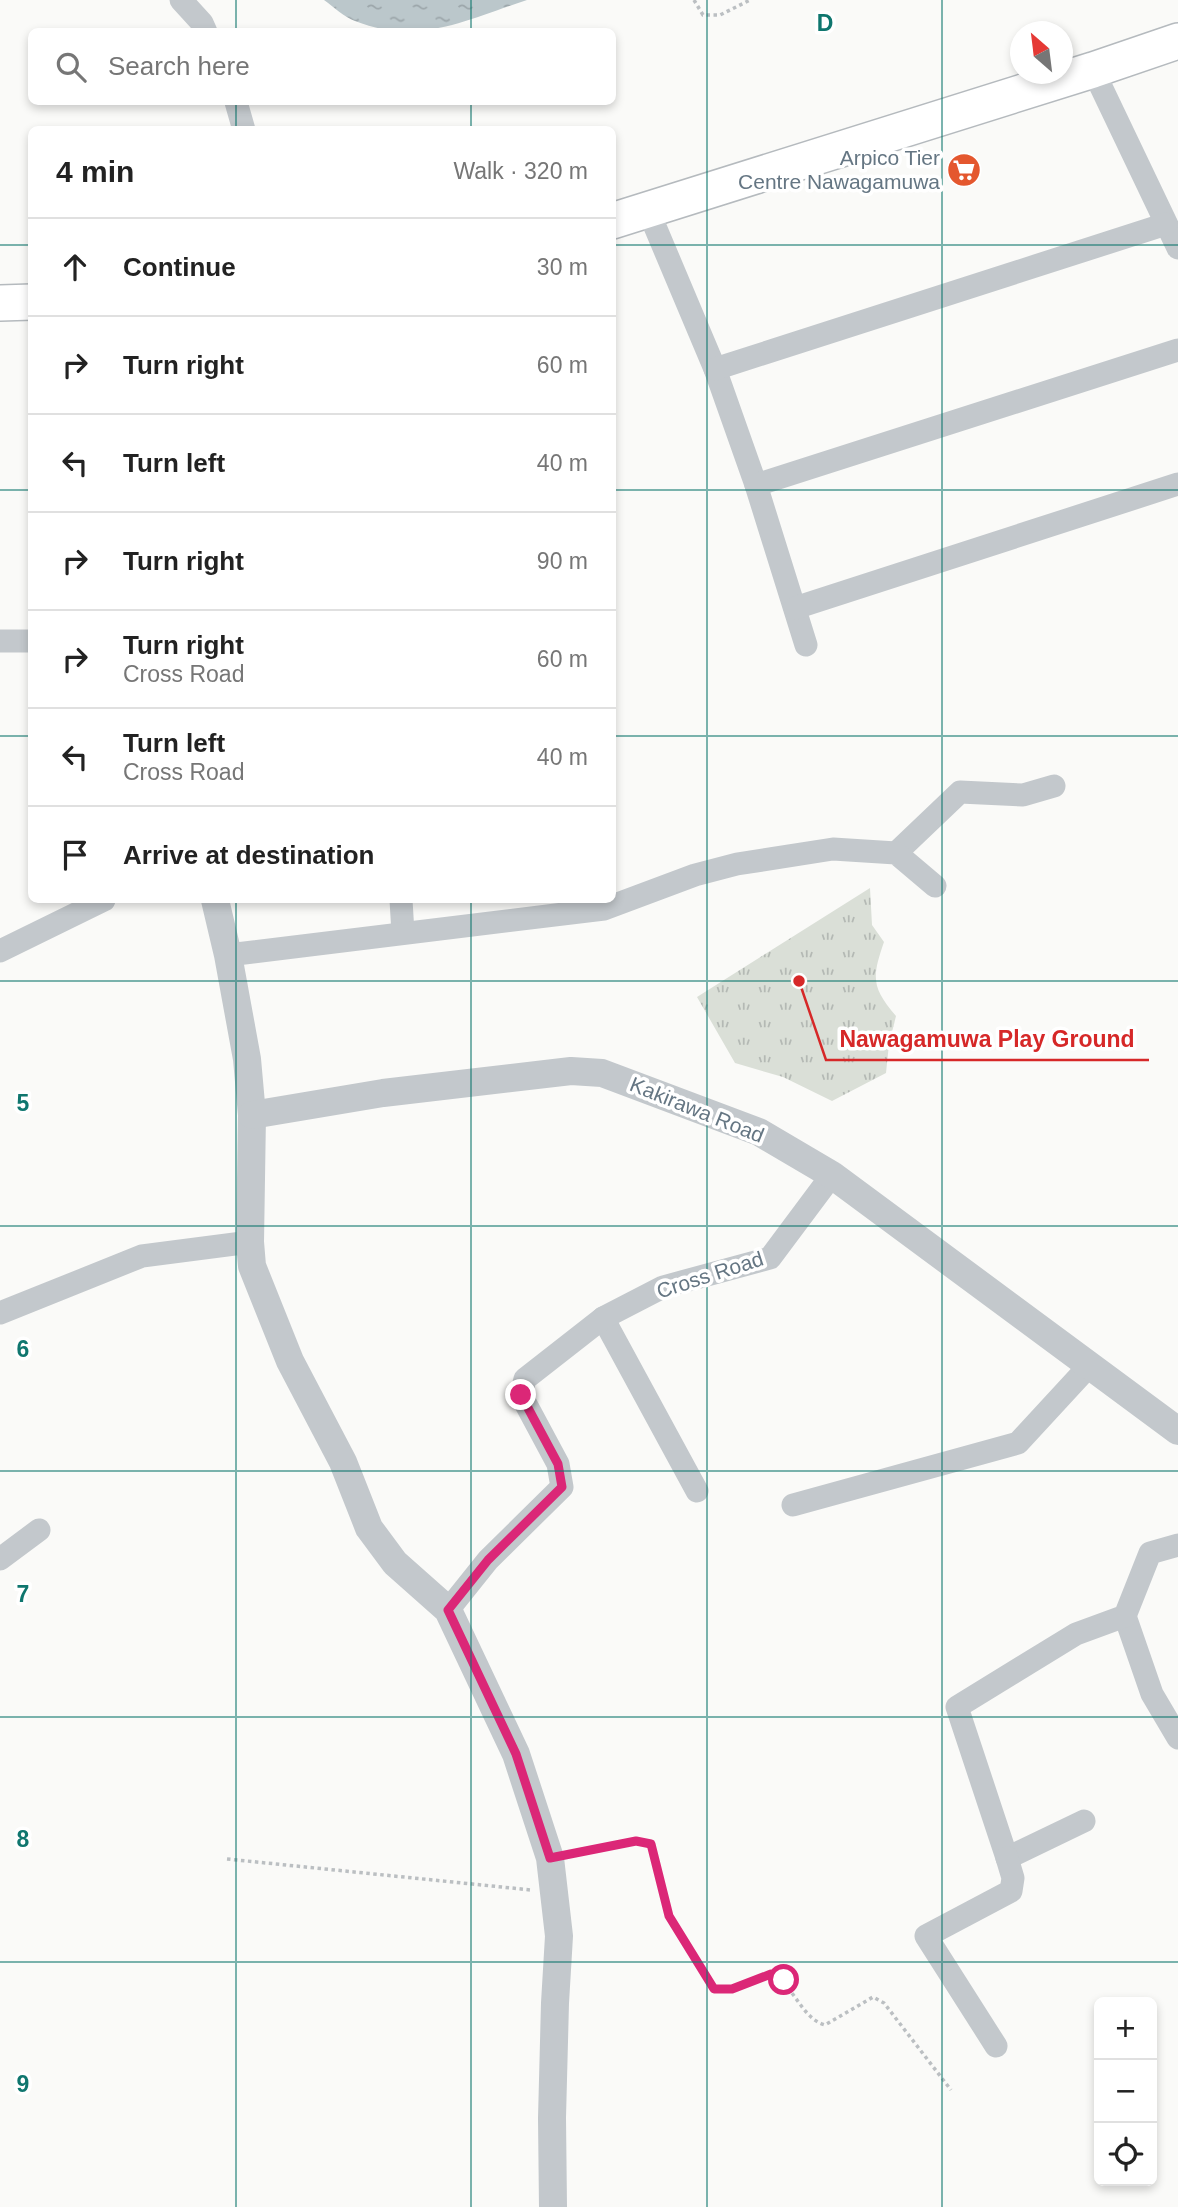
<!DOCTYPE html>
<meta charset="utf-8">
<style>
body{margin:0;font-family:Arial,sans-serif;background:#f6f6f6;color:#222}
.controls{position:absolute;right:21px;bottom:21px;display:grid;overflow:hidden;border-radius:10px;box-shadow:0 4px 10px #0003}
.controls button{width:63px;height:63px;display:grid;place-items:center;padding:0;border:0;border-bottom:2px solid #e0e0e0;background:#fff;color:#222;font:35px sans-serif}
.compass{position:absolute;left:1010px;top:21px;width:63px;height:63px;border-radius:50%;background:#fff;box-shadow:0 4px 10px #0003;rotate:332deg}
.stop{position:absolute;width:21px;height:21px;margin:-16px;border:5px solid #db2777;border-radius:50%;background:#fff}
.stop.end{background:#db2777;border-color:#fff;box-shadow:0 2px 7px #0008}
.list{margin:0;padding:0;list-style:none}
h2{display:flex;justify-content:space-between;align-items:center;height:91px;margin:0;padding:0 28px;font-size:30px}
h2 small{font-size:23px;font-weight:400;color:#767676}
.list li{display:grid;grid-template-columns:46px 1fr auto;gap:21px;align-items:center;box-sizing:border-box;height:98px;padding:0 28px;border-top:2px solid #e0e0e0}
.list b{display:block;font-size:26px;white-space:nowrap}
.list p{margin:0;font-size:23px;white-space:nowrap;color:#767676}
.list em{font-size:23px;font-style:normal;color:#767676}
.icon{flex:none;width:38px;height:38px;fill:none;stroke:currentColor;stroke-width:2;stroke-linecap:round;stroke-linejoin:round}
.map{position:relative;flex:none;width:1178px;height:2207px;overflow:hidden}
.search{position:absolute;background:#fff;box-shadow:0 4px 10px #0003;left:28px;top:28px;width:588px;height:77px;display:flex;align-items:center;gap:18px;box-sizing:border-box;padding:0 24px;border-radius:10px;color:#767676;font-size:26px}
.panel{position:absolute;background:#fff;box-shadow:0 4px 10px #0003;left:28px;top:126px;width:588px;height:777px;border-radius:10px}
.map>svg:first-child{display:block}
.park{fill:url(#park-tufts)}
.water{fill:url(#water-ripples)}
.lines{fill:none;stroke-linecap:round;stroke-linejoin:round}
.primary-casing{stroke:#b5babe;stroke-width:38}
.path{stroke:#bbbfc2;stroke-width:3.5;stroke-dasharray:3.5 3.5;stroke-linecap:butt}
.minor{stroke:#c3c8cc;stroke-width:23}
.tertiary{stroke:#c3c8cc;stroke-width:28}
.primary{stroke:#fff;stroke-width:35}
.route{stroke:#db2777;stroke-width:9}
.grid{fill:none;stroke:#0f766e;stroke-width:2;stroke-opacity:0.55}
.labels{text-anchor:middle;stroke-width:7;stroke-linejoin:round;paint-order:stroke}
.poi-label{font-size:21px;fill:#657683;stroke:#fff;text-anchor:end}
.street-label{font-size:21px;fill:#657683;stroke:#fff}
.grid-label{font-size:23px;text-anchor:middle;font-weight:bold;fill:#0f766e;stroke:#fff;stroke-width:7;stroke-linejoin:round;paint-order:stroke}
.leader{fill:none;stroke:#d62828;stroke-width:2.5}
.callout-dot{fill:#d62828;stroke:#fff;stroke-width:2.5}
.callout-label{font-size:23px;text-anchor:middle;font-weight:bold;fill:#d62828;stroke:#fff;stroke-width:7;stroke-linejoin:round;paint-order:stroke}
</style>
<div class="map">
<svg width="1178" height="2207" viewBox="0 0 1178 2207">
<defs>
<pattern id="park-tufts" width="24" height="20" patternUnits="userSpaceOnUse" patternTransform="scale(1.75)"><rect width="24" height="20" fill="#dadfd7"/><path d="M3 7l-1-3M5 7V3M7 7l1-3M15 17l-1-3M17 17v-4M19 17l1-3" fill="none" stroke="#b4b9b4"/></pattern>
<pattern id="water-ripples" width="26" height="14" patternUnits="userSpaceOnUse" patternTransform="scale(1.75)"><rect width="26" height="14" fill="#bbc7cb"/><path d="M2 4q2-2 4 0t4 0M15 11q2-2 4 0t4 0" fill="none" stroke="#9ca6aa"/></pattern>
</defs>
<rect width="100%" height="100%" fill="#fafaf8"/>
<!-- park -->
<path class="park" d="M870 888 872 925 884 942C872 977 871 987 896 1016L889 1044 886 1073 832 1101 783 1077 735 1063 697 997Z"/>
<!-- water -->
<path class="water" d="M324 0H527C466 20 419 46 355 21 344 17 334 7 324 0Z"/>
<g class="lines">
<!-- primary casing -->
<g class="primary-casing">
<g id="primary">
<path d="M612 221 1093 70 1178 41"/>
<path d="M0 303 32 302"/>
</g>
</g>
<!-- path -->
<g class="path">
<path d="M694 0 703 15H720L750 0"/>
<path d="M572 1854 636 1841 651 1844 669 1916 714 1989H731L771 1974C795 1986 801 2018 825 2025L873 1997 884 2003 951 2090"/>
<path d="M227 1859 531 1890"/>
</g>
<!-- minor -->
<g class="minor">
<path d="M181 0 202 23 206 32"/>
<path d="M1093 70 1178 248"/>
<path d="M236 102 244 130"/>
<path d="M648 210 715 369 756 485 806 645"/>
<path d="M715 369 1166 224"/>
<path d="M756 485 1178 350"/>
<path d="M795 608 1178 484"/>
<path d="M0 641H32"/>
<path d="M896 853 960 792 1023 795 1054 786"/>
<path d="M401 900 403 933"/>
<path d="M0 951 104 900"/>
<path d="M228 955 604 909 695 875 737 864 833 849 896 853 935 886"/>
<path d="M0 1313 142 1256 250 1242"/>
<path d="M603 1318 697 1491"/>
<path d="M793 1505 1018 1443 1089 1366"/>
<path d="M0 1559 39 1530"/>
<path d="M448 1610 488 1560 562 1487 558 1464 521 1395 525 1379 603 1318 663 1287 770 1258 832 1175"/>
<path d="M1125 1616 1152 1694 1178 1738"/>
<path d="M1084 1821 1007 1858 957 1707 1076 1634 1125 1616 1150 1553 1178 1545"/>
<path d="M996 2046 926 1936 1011 1891 1013 1878 1007 1858"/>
</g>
<!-- tertiary -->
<g class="tertiary">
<path d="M215 900 228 955 247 1059 252 1115 250 1242 252 1266 290 1361 343 1462 369 1528 395 1563 448 1610 516 1754 550 1858 559 1936 555 2003 552 2118 553 2207"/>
<path d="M252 1115 383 1093 571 1071 602 1073 759 1132 832 1175 1178 1431"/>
</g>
<!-- primary -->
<use href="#primary" class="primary"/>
</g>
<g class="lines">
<!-- route -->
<path class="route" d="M521 1395 558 1464 562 1487 488 1560 448 1610 516 1754 550 1858 636 1841 651 1844 669 1916 714 1989H732L771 1974 784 1980"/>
</g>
<!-- grid -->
<path class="grid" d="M236 0V32M471 0V32M707 0V2207M942 0V2207M236 102V130M471 102V130M0 245H32M612 245H1178M0 490H32M612 490H1178M0 736H32M612 736H1178M236 900V2207M471 900V2207M0 981H1178M0 1226H1178M0 1471H1178M0 1717H1178M0 1962H1178"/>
<!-- icons -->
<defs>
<g id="supermarket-disc" transform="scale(1.75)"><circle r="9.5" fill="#e4572e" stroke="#fff"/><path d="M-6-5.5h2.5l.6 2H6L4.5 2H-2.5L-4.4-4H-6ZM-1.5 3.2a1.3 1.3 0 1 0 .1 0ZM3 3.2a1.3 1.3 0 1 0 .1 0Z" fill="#fff"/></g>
</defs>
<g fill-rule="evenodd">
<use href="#supermarket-disc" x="964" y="170"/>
</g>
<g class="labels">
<!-- poi labels -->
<g class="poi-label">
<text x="940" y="165">Arpico Tier<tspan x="940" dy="24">Centre Nawagamuwa</tspan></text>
</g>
<!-- street labels -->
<g class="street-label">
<text transform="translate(697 1110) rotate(22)" y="7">Kakirawa Road</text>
<text transform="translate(710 1275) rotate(-18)" y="7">Cross Road</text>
</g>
</g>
<g class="grid-label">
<text x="825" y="31">D</text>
<text x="23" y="1111">5</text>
<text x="23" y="1357">6</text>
<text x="23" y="1602">7</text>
<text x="23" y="1847">8</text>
<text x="23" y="2092">9</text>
</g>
<!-- callouts -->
<path class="leader" d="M799 981L826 1060H1149"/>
<circle class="callout-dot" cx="799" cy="981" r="7"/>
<g class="callout-label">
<text x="987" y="1047">Nawagamuwa Play Ground</text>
</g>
</svg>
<div class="controls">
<button>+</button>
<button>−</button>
<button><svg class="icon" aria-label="locate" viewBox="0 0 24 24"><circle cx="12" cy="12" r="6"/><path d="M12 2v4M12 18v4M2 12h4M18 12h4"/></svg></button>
</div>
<svg class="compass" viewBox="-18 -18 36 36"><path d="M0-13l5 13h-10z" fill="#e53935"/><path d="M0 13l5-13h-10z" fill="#767676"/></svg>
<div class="stop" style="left:784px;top:1980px"></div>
<div class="stop end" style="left:521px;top:1395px"></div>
<div class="search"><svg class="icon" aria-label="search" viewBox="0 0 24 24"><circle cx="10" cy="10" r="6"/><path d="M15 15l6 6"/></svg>Search here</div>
<section class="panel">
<h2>4 min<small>Walk · 320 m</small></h2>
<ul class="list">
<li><svg class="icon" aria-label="ahead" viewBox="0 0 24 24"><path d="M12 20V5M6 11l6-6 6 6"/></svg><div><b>Continue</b></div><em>30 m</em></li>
<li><svg class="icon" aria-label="right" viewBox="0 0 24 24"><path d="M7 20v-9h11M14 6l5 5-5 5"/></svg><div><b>Turn right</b></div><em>60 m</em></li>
<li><svg class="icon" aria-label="left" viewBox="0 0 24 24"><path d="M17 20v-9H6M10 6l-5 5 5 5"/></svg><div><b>Turn left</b></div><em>40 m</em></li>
<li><svg class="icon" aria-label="right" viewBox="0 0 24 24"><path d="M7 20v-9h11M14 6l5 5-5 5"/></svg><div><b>Turn right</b></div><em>90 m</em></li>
<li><svg class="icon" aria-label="right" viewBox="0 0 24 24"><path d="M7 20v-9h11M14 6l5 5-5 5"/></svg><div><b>Turn right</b><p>Cross Road</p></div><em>60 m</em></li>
<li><svg class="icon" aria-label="left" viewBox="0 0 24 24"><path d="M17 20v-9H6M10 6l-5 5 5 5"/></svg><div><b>Turn left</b><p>Cross Road</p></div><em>40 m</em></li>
<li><svg class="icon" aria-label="arrive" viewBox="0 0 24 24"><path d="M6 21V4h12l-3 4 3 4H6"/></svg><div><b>Arrive at destination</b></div></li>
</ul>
</section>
</div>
